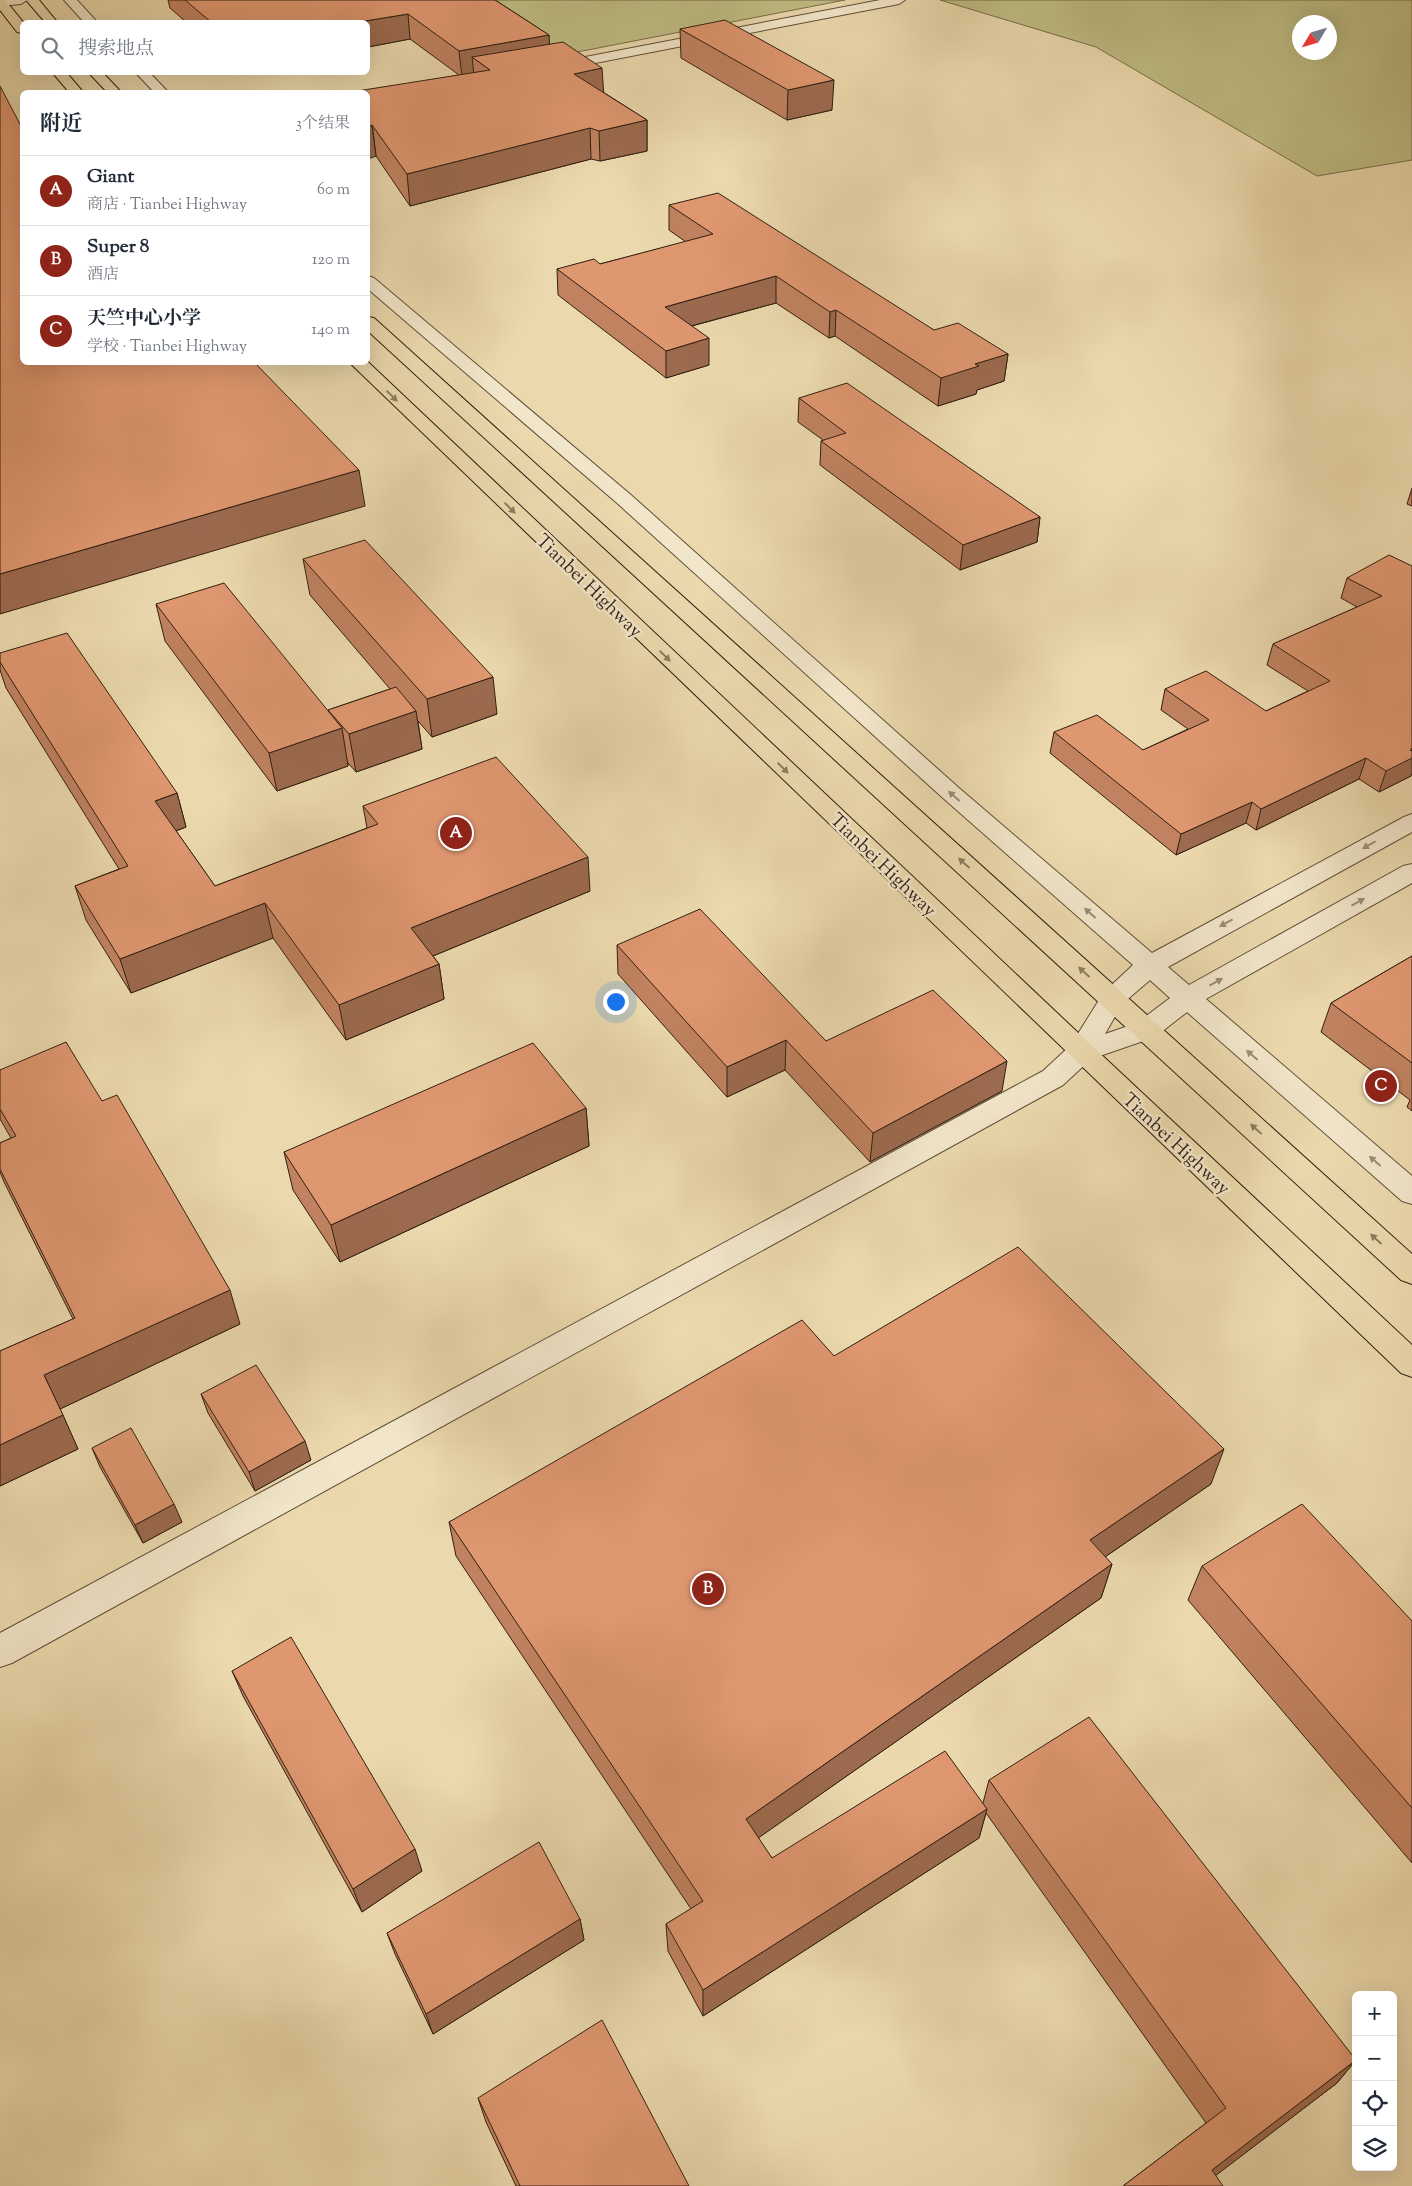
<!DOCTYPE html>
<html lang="zh">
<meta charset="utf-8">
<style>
body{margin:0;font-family:"Sorts Mill Goudy","Noto Serif SC",serif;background:#f2f2f3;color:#1f2937}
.controls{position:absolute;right:15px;bottom:15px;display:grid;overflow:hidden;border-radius:8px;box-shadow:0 5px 20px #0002}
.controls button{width:45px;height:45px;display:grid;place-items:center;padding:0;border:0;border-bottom:1px solid #e0e1e3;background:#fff;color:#1f2937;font:25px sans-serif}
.compass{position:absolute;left:1292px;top:15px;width:45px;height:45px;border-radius:50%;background:#fff;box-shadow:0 5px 20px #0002;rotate:232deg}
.you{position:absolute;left:615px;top:1001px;width:18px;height:18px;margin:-12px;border:4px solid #fff;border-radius:50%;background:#1a73e8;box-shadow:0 0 0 8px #1a73e833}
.badge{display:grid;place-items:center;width:32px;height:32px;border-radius:50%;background:#8f2418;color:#fff;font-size:16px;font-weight:700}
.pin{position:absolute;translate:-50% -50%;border:2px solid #fff;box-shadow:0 1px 5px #0006}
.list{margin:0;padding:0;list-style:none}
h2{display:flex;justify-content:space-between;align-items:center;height:65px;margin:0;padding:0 20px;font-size:21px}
h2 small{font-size:16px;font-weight:400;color:#747a83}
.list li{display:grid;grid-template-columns:32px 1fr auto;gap:15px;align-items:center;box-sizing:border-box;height:70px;padding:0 20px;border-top:1px solid #e0e1e3}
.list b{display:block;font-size:19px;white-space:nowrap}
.list p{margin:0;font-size:16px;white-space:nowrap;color:#747a83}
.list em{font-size:16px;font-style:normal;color:#747a83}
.icon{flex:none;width:28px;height:28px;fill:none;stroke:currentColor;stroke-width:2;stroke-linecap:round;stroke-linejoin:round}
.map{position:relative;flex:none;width:1412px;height:2186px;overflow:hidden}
.search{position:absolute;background:#fff;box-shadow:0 5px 20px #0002;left:20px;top:20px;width:350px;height:55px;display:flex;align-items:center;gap:12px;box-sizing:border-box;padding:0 18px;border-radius:8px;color:#747a83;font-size:19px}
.panel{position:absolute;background:#fff;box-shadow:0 5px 20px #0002;left:20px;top:90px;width:350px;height:275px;border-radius:8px}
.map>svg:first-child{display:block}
.green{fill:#bfbd84;stroke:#786e4a;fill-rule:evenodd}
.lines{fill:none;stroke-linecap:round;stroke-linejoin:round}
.minor-casing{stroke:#604e38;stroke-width:2}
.tertiary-casing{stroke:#604e38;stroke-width:2}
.primary-casing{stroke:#321f11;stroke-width:2}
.minor{fill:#f2e6ca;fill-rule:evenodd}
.tertiary{fill:#f2e6ca;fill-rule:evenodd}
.primary{fill:#ebd9ad;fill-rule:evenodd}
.wall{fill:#c08260;stroke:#321f11}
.shaded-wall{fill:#9c6a4e;stroke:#321f11}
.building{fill:#df9770;stroke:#321f11}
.oneway{fill:#8e7c5f}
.oneway2{fill:#9c8c77}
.labels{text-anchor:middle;stroke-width:5;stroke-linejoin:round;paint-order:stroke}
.street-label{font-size:19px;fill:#321f11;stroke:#f2e6ca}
</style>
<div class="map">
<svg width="1412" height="2186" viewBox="0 0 1412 2186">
<rect width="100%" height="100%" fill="#ebd9ad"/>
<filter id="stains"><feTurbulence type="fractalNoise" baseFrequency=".004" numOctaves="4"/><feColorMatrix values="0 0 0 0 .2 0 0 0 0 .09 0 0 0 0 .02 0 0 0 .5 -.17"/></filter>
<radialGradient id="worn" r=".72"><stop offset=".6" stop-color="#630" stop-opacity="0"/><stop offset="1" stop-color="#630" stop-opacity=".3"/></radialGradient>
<!-- green -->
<g class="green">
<path d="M471 0H845L567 54Z"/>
<path d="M940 0H1412V160L1317 176 1096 47ZM1300 22H1330V52H1300Z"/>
</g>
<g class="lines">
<!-- minor casing -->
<g class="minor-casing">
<g id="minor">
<path d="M64 0H77L97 22H84Z"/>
<path d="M880 0H905L899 4 554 71 547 67 554 63Z"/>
<path d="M135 72H149L168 92H154Z"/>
<path d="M368 276 374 278 631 495 959 788 1152 953 1404 817 1412 814V832L1168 967 1189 985 1403 866 1412 864V883L1206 999 1412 1176V1204L1402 1201 1187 1012 1155 1037 1091 1059 1063 1085 12 1663 0 1667V1633L1043 1071 1071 1045 1104 992 1133 965 943 798 617 503 368 289ZM1150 980 1170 998 1137 1023 1105 1034 1122 1004Z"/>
</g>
</g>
<!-- tertiary casing -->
<g class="tertiary-casing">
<path id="tertiary" d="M0 0H27L21 4 0 6Z"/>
</g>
<!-- primary casing -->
<g class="primary-casing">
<g id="primary">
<path d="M0 0H5L23 22 22 33 17 32 0 10Z"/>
<path d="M26 0H39L57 22H45Z"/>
<path d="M52 72H66L83 92H69Z"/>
<path d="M88 72H102L121 92H107Z"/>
<path d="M368 317 374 318 1412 1254V1284L1401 1280 368 331Z"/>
<path d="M349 362H368L1091 1045 1412 1345V1377L1401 1373Z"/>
</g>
</g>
<!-- minor -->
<use href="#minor" class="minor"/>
<!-- tertiary -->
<use href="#tertiary" class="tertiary"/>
<!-- primary -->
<use href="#primary" class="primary"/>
</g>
<!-- wall -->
<g class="wall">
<path d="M168 0H495L549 35V44L603 92 647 120V151L600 161 591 159 410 206 376 156 368 92 459 75 410 39 368 47V22H186L170 8Z"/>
<path d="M680 29 832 110 787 120 681 58Z"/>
<path d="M669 205 934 330 1008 354 1004 381 977 390 976 394 938 406 835 336 829 338 776 303 692 326 709 365 666 378 558 295 557 269 600 264 686 242 669 230Z"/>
<path d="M799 398 1040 517 1037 542 960 570 820 465 821 441 823 440 798 422Z"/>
<path d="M1412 488V506L1407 504Z"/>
<path d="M303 559 497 714 432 737 418 721 422 749 356 772 348 763V766L277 791 165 641 156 604 328 711V710L390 689 310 595Z"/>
<path d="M1412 566V773L1411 776 1379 792 1359 779 1256 830 1246 823 1176 855 1050 753 1054 732 1143 750 1188 729 1161 710 1165 689 1266 711 1308 691 1267 665 1273 644 1357 607 1341 598 1347 578Z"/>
<path d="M0 653 177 793 186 827 176 831 215 886 367 828 363 806 590 891 433 956 439 964 444 999 346 1040 273 938 131 993 86 920 75 886 119 869 6 688 0 670Z"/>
<path d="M617 945 826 1041 1002 1091 870 1162 785 1070 727 1097 618 974Z"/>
<path d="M1412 956V1111L1407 1107 1410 1100 1321 1032 1331 1003Z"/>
<path d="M0 1070 240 1324 60 1409 78 1449 0 1486V1351L73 1319 4 1182 0 1172V1143L11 1138 0 1119Z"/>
<path d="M586 1108 589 1146 340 1262 293 1190 284 1152Z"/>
<path d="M834 1356 1211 1484 1105 1557 1112 1564 1101 1598 758 1838 772 1858 983 1803 989 1780 1356 2060 1337 2083 1216 2175 1123 2186 1206 2123 986 1813 979 1838 703 2016 668 1951 666 1924 691 1909 456 1556 449 1522Z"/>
<path d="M201 1394 311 1460 255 1491 208 1413Z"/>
<path d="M92 1448 182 1522 143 1543 100 1467Z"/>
<path d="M1202 1566 1412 1621V1863L1188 1600Z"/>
<path d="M232 1671 422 1871 362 1912 243 1696Z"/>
<path d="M580 1919 584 1940 433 2034 395 1954 387 1933Z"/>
<path d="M478 2098 689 2186H516L486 2122Z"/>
</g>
<!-- shaded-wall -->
<g class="shaded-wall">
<path d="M408 14 410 39 368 47V22H359Z"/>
<path d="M549 35 550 61 490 70 472 57 474 75 462 77 459 51Z"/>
<path d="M602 68 604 97 574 74Z"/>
<path d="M834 80 832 110 787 120 788 90Z"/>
<path d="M647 120V151L600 161 599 131Z"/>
<path d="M372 125 376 156 368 159V127Z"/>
<path d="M590 128 591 159 410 206 407 174Z"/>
<path d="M776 276V303L665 333V307Z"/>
<path d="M836 310 835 336 829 338 830 312Z"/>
<path d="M709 338V365L666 378V351Z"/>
<path d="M1008 354 1004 381 977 390 976 394 938 406 941 378 975 364Z"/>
<path d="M359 470 365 506 0 614V574Z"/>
<path d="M1040 517 1037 542 960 570 963 545Z"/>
<path d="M493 677 497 714 432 737 427 699Z"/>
<path d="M416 711 422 749 356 772 349 734Z"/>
<path d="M342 728 348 766 277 791 269 753Z"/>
<path d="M1412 748V773L1411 776 1379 792 1386 771 1410 750Z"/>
<path d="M1366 758 1359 779 1256 830 1261 809Z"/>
<path d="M177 793 186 827 165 835 155 801Z"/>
<path d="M1252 802 1246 823 1176 855 1181 834Z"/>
<path d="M588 857 590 891 416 963 411 928Z"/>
<path d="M265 903 273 938 131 993 120 959Z"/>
<path d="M439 964 444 999 346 1040 339 1005Z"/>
<path d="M786 1040 785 1070 727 1097V1067Z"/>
<path d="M1007 1061 1002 1091 870 1162 873 1133Z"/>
<path d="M586 1108 589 1146 340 1262 331 1225Z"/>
<path d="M230 1290 240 1324 60 1409 44 1375Z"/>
<path d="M63 1415 78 1449 0 1486V1445Z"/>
<path d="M305 1441 311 1460 255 1491 249 1472Z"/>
<path d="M1224 1449 1211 1484 1080 1574 1090 1540Z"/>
<path d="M174 1504 182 1522 143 1543 135 1525Z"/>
<path d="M1112 1564 1101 1598 744 1848 746 1819Z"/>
<path d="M987 1809 979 1838 703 2016V1990Z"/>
<path d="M415 1849 422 1871 362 1912 353 1889Z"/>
<path d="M580 1919 584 1940 433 2034 426 2014Z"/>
<path d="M1356 2060 1337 2083 1202 2186 1212 2170Z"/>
</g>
<!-- building -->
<g class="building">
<path d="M185 0H495L549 35 459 51 408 14 359 22H211Z"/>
<path d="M725 20 834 80 788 90 680 29Z"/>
<path d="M563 42 602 68 574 74 647 120 599 131 590 128 407 174 372 125 368 127V92H351L490 70 472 57Z"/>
<path d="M0 86 22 128V362H254L359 470 0 574Z"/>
<path d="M718 193 934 330 958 323 1008 354 975 364 979 366 941 378 836 310 830 312 776 276 665 307 709 338 666 351 557 269 594 259 600 264 713 234 669 205Z"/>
<path d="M847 383 1040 517 963 545 821 441 846 433 799 398Z"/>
<path d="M365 540 493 677 427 699 303 559Z"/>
<path d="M1389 555 1412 566V748L1410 750 1412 751V758L1386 771 1366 758 1261 809 1252 802 1181 834 1054 732 1097 715 1143 750 1209 720 1165 689 1206 671 1266 711 1330 681 1273 644 1382 596 1347 578Z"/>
<path d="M224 583 342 728 269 753 156 604Z"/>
<path d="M67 633 177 793 155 801 215 886 378 824 363 806 496 757 588 857 411 928 439 964 339 1005 265 903 120 959 75 886 128 866 0 662V653Z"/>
<path d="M396 687 416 711 349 734 328 710Z"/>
<path d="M700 909 826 1041 933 990 1007 1061 873 1133 786 1040 727 1067 617 945Z"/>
<path d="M1412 956V1063L1331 1003Z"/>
<path d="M66 1042 102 1101 117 1095 230 1290 44 1375 63 1415 0 1445V1351L75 1318 0 1169V1143L16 1136 0 1109V1070Z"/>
<path d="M533 1043 586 1108 331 1225 284 1152Z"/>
<path d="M1018 1247 1224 1449 1090 1540 1112 1564 746 1819 772 1858 945 1751 987 1809 703 1990 666 1924 703 1901 449 1522 802 1320 834 1356Z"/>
<path d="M256 1365 305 1441 249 1472 201 1394Z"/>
<path d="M131 1428 174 1504 135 1525 92 1448Z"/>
<path d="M1302 1504 1412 1621V1808L1202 1566Z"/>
<path d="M291 1637 415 1849 353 1889 232 1671Z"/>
<path d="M1089 1717 1356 2060 1212 2170 1223 2186H1123L1226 2108 989 1780Z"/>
<path d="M539 1842 580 1919 426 2014 387 1933Z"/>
<path d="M602 2020 689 2186H520L478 2098Z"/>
</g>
<!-- one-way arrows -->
<defs><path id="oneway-solid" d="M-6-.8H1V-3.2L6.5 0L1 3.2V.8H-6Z" transform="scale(1.25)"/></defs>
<g class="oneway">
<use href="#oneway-solid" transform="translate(392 396) rotate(44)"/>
<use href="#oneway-solid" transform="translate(510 508) rotate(44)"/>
<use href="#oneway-solid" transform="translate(665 656) rotate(44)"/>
<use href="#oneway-solid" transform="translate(783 768) rotate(44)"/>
<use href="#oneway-solid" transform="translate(964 863) rotate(-138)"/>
<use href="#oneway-solid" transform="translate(1084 972) rotate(-138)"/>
<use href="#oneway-solid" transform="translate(1256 1129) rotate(-138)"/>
<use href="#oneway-solid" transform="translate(1376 1239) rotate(-138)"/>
</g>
<g class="oneway2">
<use href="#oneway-solid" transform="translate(954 796) rotate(-139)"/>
<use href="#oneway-solid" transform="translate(1369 845) rotate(151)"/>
<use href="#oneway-solid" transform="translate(1358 902) rotate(-29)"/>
<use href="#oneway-solid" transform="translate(1090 913) rotate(-139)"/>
<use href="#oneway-solid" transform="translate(1226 923) rotate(151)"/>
<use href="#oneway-solid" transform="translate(1216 982) rotate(-29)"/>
<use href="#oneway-solid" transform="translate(1252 1055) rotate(-139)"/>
<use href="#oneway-solid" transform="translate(1375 1161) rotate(-139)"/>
</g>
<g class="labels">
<!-- street labels -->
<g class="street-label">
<text transform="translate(590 585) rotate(44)" y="7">Tianbei Highway</text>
<text transform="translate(884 864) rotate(44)" y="7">Tianbei Highway</text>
<text transform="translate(1177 1143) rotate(43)" y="7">Tianbei Highway</text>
</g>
</g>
<rect width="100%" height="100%" filter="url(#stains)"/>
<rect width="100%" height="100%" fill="url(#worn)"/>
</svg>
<div class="controls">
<button>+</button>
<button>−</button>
<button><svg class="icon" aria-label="locate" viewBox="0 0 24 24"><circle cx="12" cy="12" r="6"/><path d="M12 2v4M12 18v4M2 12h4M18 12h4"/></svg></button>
<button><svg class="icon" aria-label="layers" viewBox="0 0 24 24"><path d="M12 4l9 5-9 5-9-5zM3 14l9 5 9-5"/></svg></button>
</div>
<svg class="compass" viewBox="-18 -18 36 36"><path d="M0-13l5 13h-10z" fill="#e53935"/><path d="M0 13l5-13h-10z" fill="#747a83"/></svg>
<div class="you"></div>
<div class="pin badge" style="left:456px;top:833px">A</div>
<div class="pin badge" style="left:708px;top:1589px">B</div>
<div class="pin badge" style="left:1381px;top:1086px">C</div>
<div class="search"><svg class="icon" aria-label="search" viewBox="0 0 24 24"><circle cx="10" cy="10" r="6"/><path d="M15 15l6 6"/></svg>搜索地点</div>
<section class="panel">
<h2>附近<small>3个结果</small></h2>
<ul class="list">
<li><span class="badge">A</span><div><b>Giant</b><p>商店 · Tianbei Highway</p></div><em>60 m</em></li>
<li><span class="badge">B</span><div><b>Super 8</b><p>酒店</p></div><em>120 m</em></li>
<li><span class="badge">C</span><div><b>天竺中心小学</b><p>学校 · Tianbei Highway</p></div><em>140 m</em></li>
</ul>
</section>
</div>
